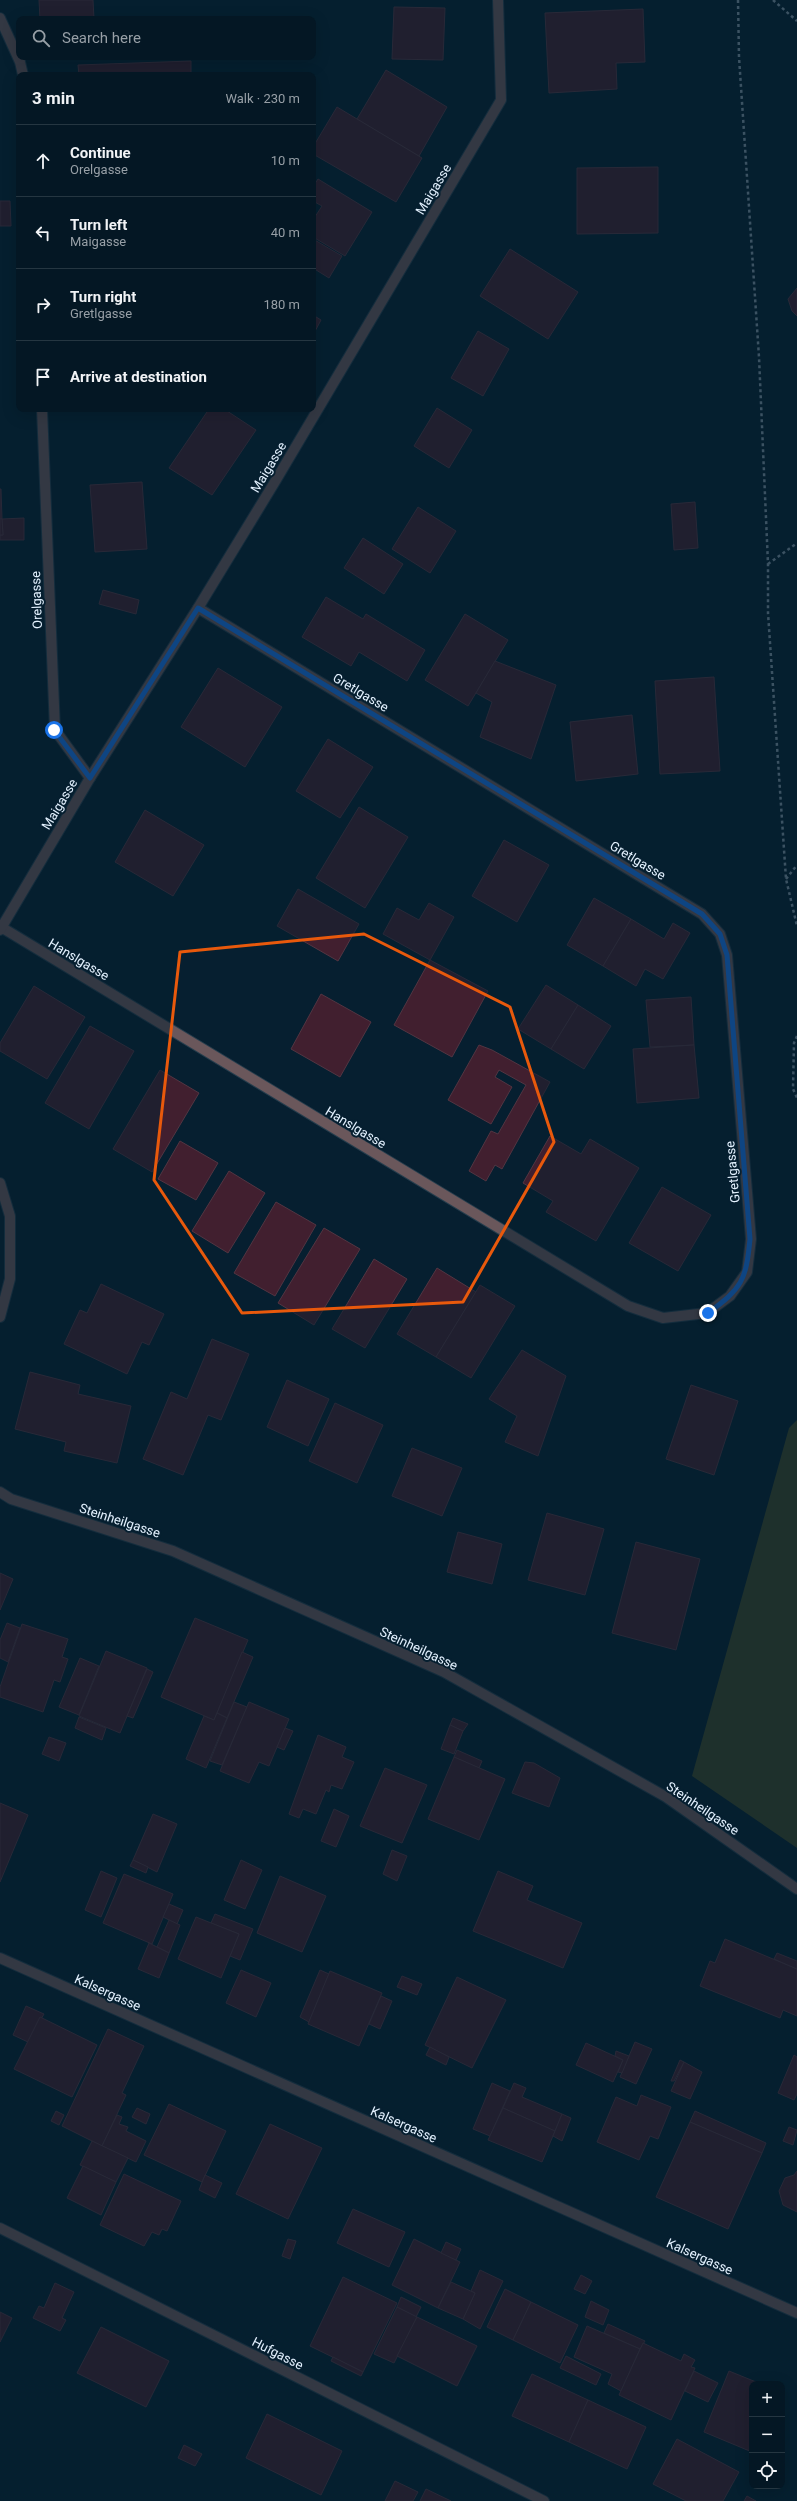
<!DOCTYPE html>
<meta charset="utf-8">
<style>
body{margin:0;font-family:Roboto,sans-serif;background:#0d202c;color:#f1f3f6}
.controls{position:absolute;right:12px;bottom:12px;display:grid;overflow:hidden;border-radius:8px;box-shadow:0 4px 16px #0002}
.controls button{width:36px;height:36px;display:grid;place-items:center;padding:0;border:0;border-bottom:1px solid #253641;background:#041724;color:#f1f3f6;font:20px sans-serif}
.stop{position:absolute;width:12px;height:12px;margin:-9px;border:3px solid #1a73e8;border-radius:50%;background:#fff}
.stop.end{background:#1a73e8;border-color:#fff;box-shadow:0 1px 4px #0008}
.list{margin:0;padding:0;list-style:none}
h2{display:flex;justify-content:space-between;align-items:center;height:52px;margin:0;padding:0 16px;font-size:17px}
h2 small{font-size:13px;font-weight:400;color:#979fa6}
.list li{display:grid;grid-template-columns:26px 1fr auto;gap:12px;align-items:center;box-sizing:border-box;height:72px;padding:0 16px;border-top:1px solid #253641}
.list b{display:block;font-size:15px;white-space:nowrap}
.list p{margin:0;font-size:13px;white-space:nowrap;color:#979fa6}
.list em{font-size:13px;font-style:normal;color:#979fa6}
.icon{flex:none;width:22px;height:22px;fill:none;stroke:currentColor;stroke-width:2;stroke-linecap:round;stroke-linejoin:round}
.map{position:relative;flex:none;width:797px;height:2501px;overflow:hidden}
.search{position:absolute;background:#041724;box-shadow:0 4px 16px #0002;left:16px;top:16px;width:300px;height:44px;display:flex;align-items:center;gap:10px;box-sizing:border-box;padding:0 14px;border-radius:8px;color:#979fa6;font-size:15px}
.panel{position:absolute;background:#041724;box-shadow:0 4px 16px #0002;left:16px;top:72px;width:300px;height:340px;border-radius:8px}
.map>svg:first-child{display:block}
.green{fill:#3c4629}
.building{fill:#411f2f;stroke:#523542}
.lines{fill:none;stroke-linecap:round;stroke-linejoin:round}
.street-casing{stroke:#253d4d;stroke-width:12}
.path{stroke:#7d909f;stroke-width:2.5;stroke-dasharray:3 3;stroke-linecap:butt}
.street{stroke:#6a575b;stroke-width:10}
.route{stroke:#1a73e8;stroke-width:5}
.marked{fill:none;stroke:#e8590c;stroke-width:3;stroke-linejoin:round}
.labels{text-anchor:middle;stroke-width:4;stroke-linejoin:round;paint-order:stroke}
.street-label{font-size:13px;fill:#e4f2ff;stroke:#061f30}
</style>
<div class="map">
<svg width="797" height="2501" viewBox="0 0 797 2501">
<rect width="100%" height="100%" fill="#061f30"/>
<!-- green -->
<path class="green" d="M797 1420V1848L692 1776 789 1428Z"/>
<!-- building -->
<g class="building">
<path d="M39 0H93L94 19H40Z"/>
<path d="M394 7 445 8 443 60 392 59Z"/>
<path d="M643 9 645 62 616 63 617 89 549 93 545 13Z"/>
<path d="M191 61V75H79L78 65Z"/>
<path d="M386 70 447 107 419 156 357 119Z"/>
<path d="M337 107 422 158 396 202 313 154V147Z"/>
<path d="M658 167V233L577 234V168Z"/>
<path d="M318 179 372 212 345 256 313 237V220L322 206 313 201V187Z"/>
<path d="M0 201H10L11 226H0Z"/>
<path d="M313 239 342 256 329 278 313 268Z"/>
<path d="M510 249 578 292 548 339 480 296Z"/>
<path d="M797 288V316L792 311 788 299Z"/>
<path d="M313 315 321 320 313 335Z"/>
<path d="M478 331 509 349 483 396 451 378Z"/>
<path d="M437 408 472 430 449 468 414 446Z"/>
<path d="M209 409H224L256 430 212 495 169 468Z"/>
<path d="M142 482 147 549 95 552 90 485Z"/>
<path d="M0 489H1L2 519H0Z"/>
<path d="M695 502 698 548 674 550 671 504Z"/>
<path d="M418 507 456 531 430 573 392 549Z"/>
<path d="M24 518V540H0V535H3L2 519Z"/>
<path d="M0 519H2L3 535H0Z"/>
<path d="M363 538 403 564 384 594 344 568Z"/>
<path d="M103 590 139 600 136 614 99 604Z"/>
<path d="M326 597 363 619 366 614 425 650 407 681 359 652 351 666 302 637Z"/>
<path d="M465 614 508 640 468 706 425 680Z"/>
<path d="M495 661 556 685 531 759 480 737 492 702 476 693Z"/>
<path d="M218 668 282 707 245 767 181 727Z"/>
<path d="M714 677 720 771 660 774 655 681Z"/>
<path d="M632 715 638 774 576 781 570 722Z"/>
<path d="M328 739 373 767 340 818 296 791Z"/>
<path d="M359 807 408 837 365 908 316 878Z"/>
<path d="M145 810 204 845 173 896 115 862Z"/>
<path d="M504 840 549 865 517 922 472 896Z"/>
<path d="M298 889 359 924 338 961 277 926Z"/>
<path d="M594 898 631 919 603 966 567 945Z"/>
<path d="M429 903 454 917 430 960 383 934 397 908 419 920Z"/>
<path d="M631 919 664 939 673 923 690 933 663 979 645 969 636 986 603 966Z"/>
<path d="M430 960 488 991 452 1057 394 1025Z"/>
<path d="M546 985 578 1005 551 1049 518 1029Z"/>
<path d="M34 986 85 1017 47 1079 0 1051V1043Z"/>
<path d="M321 994 371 1022 340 1077 291 1049Z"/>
<path d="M691 997 694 1045 650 1047 646 1000Z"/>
<path d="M578 1005 611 1026 584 1069 551 1049Z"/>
<path d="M90 1026 134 1051 89 1129 45 1103Z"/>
<path d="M479 1045 492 1050 550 1082 502 1169 495 1165 486 1181 469 1171 491 1131 498 1134 526 1085 499 1070 495 1077 512 1087 491 1124 448 1100Z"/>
<path d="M694 1045 699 1098 637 1103 633 1049Z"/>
<path d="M160 1070 199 1093 152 1172 113 1149Z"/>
<path d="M550 1136 581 1154 590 1139 639 1168 596 1241 546 1212 553 1201 523 1183Z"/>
<path d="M180 1141 218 1163 196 1200 158 1179Z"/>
<path d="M229 1171 265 1193 228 1253 192 1231Z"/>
<path d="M662 1187 711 1215 678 1271 629 1243Z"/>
<path d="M276 1202 316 1225 275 1296 234 1273Z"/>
<path d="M324 1228 360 1249 314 1325 278 1303Z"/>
<path d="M374 1259 407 1279 365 1348 332 1329Z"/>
<path d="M437 1268 476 1292 436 1357 397 1334Z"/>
<path d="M101 1284 164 1314 149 1345 142 1342 127 1374 64 1344 80 1310 87 1313Z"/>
<path d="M480 1285 515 1306 471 1378 436 1357Z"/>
<path d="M212 1339 249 1354 221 1420 208 1415 183 1475 143 1459 171 1392 187 1399Z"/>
<path d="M522 1350 566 1376 538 1456 505 1442 517 1416 489 1399Z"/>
<path d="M30 1372 80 1385 78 1394 131 1406 117 1463 64 1451 66 1442 15 1429Z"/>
<path d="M287 1380 329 1399 308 1446 267 1427Z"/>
<path d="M691 1385 738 1401 714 1475 666 1459Z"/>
<path d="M335 1403 383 1425 357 1483 309 1461Z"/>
<path d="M412 1448 462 1468 442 1516 392 1496Z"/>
<path d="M547 1513 604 1529 585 1595 528 1580Z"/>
<path d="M458 1532 502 1544 492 1584 447 1572Z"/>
<path d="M636 1542 700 1559 676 1650 612 1633Z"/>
<path d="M0 1573 13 1579 0 1610Z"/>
<path d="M195 1618 248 1640 214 1720 161 1697Z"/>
<path d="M7 1623 20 1628 8 1662 0 1658V1640Z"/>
<path d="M22 1624 68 1639 62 1657 68 1659 60 1682 54 1680 43 1712 0 1697V1687Z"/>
<path d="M106 1651 147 1668 120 1733 79 1716Z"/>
<path d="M242 1652 253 1657 227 1718 217 1713Z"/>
<path d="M80 1658 99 1666 79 1715 59 1707Z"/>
<path d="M147 1669 153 1672 133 1718 127 1716Z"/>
<path d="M234 1702 247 1707 222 1765 210 1761Z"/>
<path d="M249 1702 289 1719 269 1766 259 1762 249 1783 220 1771Z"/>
<path d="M217 1713 227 1718 206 1768 186 1759 204 1716 214 1720Z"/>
<path d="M79 1717 106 1728 102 1740 75 1728Z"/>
<path d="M453 1718 468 1724 463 1731 450 1725Z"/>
<path d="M450 1725 463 1731 454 1754 441 1749Z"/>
<path d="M285 1728 293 1731 284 1750 277 1747Z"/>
<path d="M318 1735 346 1747 342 1757 354 1762 342 1789 331 1785 329 1792 326 1790 316 1814 303 1809 299 1818 289 1814Z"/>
<path d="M49 1737 66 1743 59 1761 42 1754Z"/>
<path d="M457 1750 482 1761 479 1768 454 1757Z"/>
<path d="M454 1757 505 1779 479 1840 428 1819Z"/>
<path d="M525 1762 534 1763 560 1778 549 1807 512 1793Z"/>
<path d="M385 1768 427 1785 402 1843 360 1826Z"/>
<path d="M0 1803 28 1815 0 1882Z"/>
<path d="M334 1809 349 1816 336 1847 321 1841Z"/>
<path d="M153 1814 177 1824 157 1872 133 1860Z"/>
<path d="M392 1850 407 1856 397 1881 383 1874Z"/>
<path d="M133 1860 148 1867 146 1873 130 1866Z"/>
<path d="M241 1860 262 1870 245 1909 224 1900Z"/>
<path d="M101 1871 117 1878 101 1917 85 1910Z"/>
<path d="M498 1871 533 1886 527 1900 582 1923 563 1968 473 1931Z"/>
<path d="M124 1874 173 1894 152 1944 103 1923Z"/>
<path d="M280 1876 326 1896 302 1952 257 1933Z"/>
<path d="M169 1904 183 1910 177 1924 163 1917Z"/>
<path d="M215 1914 253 1929 240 1960 230 1956 239 1934 211 1923Z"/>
<path d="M196 1917 239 1934 221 1978 178 1959Z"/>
<path d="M169 1920 180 1925 169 1953 157 1947Z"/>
<path d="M725 1939 797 1969V2016L783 2010 780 2018 700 1986 710 1961 715 1963Z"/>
<path d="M149 1943 169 1953 159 1978 138 1969Z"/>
<path d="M777 1953 797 1961V1969L774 1959Z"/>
<path d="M241 1970 271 1983 256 2017 226 2003Z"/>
<path d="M320 1970 329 1974 309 2022 300 2017Z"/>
<path d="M330 1971 382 1993 359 2046 308 2024Z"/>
<path d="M402 1976 422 1984 417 1995 397 1987Z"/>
<path d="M457 1977 506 2000 472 2068 425 2045Z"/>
<path d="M381 1996 392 2001 380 2029 369 2024Z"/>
<path d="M26 2006 44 2014 28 2042 13 2035Z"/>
<path d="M40 2017 97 2045 72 2097 14 2069Z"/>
<path d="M108 2029 144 2046 122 2093 126 2095 102 2146 62 2126Z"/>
<path d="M635 2042 652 2049 636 2084 620 2077Z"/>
<path d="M586 2043 623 2060 613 2082 576 2065Z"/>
<path d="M430 2047 449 2057 446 2065 426 2055Z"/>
<path d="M616 2051 629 2056 622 2073 618 2072 623 2060 615 2056Z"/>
<path d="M794 2055 797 2057V2094L794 2100 778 2093Z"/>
<path d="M680 2060 684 2062 674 2081H671Z"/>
<path d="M684 2062 702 2072 690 2099 671 2091Z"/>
<path d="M492 2083 510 2091 490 2136 473 2129Z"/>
<path d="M514 2083 526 2088 522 2097 562 2114 555 2131 503 2108Z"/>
<path d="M641 2095 671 2107 658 2139 650 2136 639 2160 597 2142 616 2097 637 2106Z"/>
<path d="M169 2104 226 2131 202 2182 144 2155Z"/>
<path d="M137 2108 150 2114 146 2124 132 2117Z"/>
<path d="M503 2108 555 2131 542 2162 488 2140Z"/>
<path d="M56 2111 64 2115 59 2125 51 2121Z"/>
<path d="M695 2111 766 2143 762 2153 690 2122Z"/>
<path d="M562 2114 571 2118 562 2141 553 2136Z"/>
<path d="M117 2115 122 2117 119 2124 128 2127 126 2131 146 2141 136 2162 102 2146Z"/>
<path d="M690 2122 762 2153 728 2229 656 2197Z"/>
<path d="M270 2124 322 2148 288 2219 236 2194Z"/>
<path d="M789 2127 797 2130 793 2145 783 2141Z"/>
<path d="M92 2141 128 2158 116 2182 80 2165Z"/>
<path d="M83 2166 116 2182 101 2215 67 2198Z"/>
<path d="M797 2171V2212L783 2205 779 2191 785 2178 794 2175Z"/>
<path d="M124 2174 181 2201 167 2231 162 2229 159 2235 152 2232 144 2246 100 2225Z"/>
<path d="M205 2175 222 2183 215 2198 199 2190Z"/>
<path d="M353 2209 405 2232 389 2267 337 2243Z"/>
<path d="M288 2239 296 2241 290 2259 282 2256Z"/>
<path d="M414 2239 460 2262 438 2308 392 2285Z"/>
<path d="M446 2242 461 2249 456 2260 441 2253Z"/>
<path d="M480 2270 503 2281 480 2329 463 2319 475 2293 471 2291Z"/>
<path d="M581 2275 592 2281 585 2294 574 2289Z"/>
<path d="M343 2277 397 2303 363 2372 310 2346Z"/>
<path d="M451 2282 475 2293 463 2319 438 2308Z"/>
<path d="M55 2283 74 2292 62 2318 66 2320 60 2331 33 2318 39 2306 44 2308Z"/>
<path d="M505 2289 531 2302 513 2340 487 2327Z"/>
<path d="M401 2297 421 2307 416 2317 397 2307Z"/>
<path d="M591 2301 609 2310 603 2325 585 2317Z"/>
<path d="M531 2302 578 2325 560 2363 513 2340Z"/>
<path d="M397 2307 417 2317 394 2363 374 2354Z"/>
<path d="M0 2312 12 2318 0 2342Z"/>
<path d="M417 2317 477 2346 457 2386 397 2356Z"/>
<path d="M608 2324 645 2341 640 2349 604 2333Z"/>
<path d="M587 2326 640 2349 621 2391 608 2384 612 2374 574 2357Z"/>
<path d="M101 2327 169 2361 146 2407 77 2373Z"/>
<path d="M643 2343 681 2361 684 2354 695 2360 691 2367 695 2368 671 2420 619 2395Z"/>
<path d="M566 2356 601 2374 596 2385 560 2368Z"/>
<path d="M333 2357 363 2372 361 2376 331 2361Z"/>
<path d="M694 2371 718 2383 708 2402 685 2391Z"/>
<path d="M729 2371 761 2384H752V2452L704 2432Z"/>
<path d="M532 2374 588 2400 569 2442 512 2416Z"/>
<path d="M588 2400 646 2427 627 2469 569 2442Z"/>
<path d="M267 2414 342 2451 321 2495 246 2458Z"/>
<path d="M677 2439 739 2472 723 2501H686L653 2484Z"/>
<path d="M184 2445 202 2454 195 2466 178 2458Z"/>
<path d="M395 2481 418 2492 413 2501H385Z"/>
<path d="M426 2489 451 2501H420Z"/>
<path d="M747 2496 756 2501H744Z"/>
</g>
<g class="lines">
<!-- street casing -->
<g class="street-casing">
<g id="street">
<path d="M0 18 20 62 23 75"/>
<path d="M42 409 55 730 90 778"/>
<path d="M1 927 628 1306 663 1318 707 1313 730 1296 747 1272 751 1239 727 955 720 934 702 914 198 608"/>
<path d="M0 930 90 778 198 608 276 480 501 100 498 0"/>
<path d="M0 1183 10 1216V1279L0 1317"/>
<path d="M0 1492 11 1499 173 1551 444 1672 666 1797 797 1889"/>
<path d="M0 1958 797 2313"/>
<path d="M0 2228 544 2501"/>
</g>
</g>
<!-- path -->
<g class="path">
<path d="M738 0 739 57 759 357 768 564V613L786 879 797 926"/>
<path d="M773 0 797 21"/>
<path d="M768 564 797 543"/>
<path d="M786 879 797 865"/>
<path d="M797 1036 794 1043 793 1089 797 1098"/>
</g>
<!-- street -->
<use href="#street" class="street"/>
</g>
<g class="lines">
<!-- route -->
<path class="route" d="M54 730 90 778 198 608 702 914 720 934 727 955 750 1239C746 1281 742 1288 708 1313"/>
</g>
<!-- marked area -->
<path d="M0 0H797V2501H0ZM364 934 510 1007 554 1142 463 1302 242 1313 154 1180 180 952Z" fill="#061f30" fill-opacity=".55" fill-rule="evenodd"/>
<path class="marked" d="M364 934 510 1007 554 1142 463 1302 242 1313 154 1180 180 952Z"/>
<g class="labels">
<!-- street labels -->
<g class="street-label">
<text transform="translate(433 189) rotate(-59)" y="5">Maigasse</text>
<text transform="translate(268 467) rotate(-59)" y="5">Maigasse</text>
<text transform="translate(36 600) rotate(-92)" y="5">Orelgasse</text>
<text transform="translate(361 692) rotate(31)" y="5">Gretlgasse</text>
<text transform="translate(59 804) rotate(-59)" y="5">Maigasse</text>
<text transform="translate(638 860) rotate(31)" y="5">Gretlgasse</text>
<text transform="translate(79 959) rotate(31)" y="5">Hanslgasse</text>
<text transform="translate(356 1127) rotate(31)" y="5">Hanslgasse</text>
<text transform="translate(732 1172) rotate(-95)" y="5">Gretlgasse</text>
<text transform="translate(120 1520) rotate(18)" y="5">Steinheilgasse</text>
<text transform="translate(419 1648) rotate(25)" y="5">Steinheilgasse</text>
<text transform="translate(703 1808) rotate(34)" y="5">Steinheilgasse</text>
<text transform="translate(108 1992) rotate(24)" y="5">Kalsergasse</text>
<text transform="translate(404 2124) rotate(24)" y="5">Kalsergasse</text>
<text transform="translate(700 2256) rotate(24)" y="5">Kalsergasse</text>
<text transform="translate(278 2353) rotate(27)" y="5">Hufgasse</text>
</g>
</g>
</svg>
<div class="controls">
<button>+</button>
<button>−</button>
<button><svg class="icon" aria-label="locate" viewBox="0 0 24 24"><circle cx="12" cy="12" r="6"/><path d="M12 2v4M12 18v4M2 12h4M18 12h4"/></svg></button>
</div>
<div class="stop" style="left:54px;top:730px"></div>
<div class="stop end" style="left:708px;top:1313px"></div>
<div class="search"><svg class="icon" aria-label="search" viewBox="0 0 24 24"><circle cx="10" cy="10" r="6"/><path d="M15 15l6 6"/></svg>Search here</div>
<section class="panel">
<h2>3 min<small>Walk · 230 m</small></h2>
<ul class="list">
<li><svg class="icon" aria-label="ahead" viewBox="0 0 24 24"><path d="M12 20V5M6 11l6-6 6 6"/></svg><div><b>Continue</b><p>Orelgasse</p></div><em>10 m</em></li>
<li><svg class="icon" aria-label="left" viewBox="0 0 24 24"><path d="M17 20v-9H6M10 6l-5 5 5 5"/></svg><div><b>Turn left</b><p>Maigasse</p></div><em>40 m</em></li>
<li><svg class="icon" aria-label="right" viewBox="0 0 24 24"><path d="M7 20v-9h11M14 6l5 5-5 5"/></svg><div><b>Turn right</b><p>Gretlgasse</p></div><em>180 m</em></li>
<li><svg class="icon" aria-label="arrive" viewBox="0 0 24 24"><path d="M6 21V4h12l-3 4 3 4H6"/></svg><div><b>Arrive at destination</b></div></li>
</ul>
</section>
</div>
